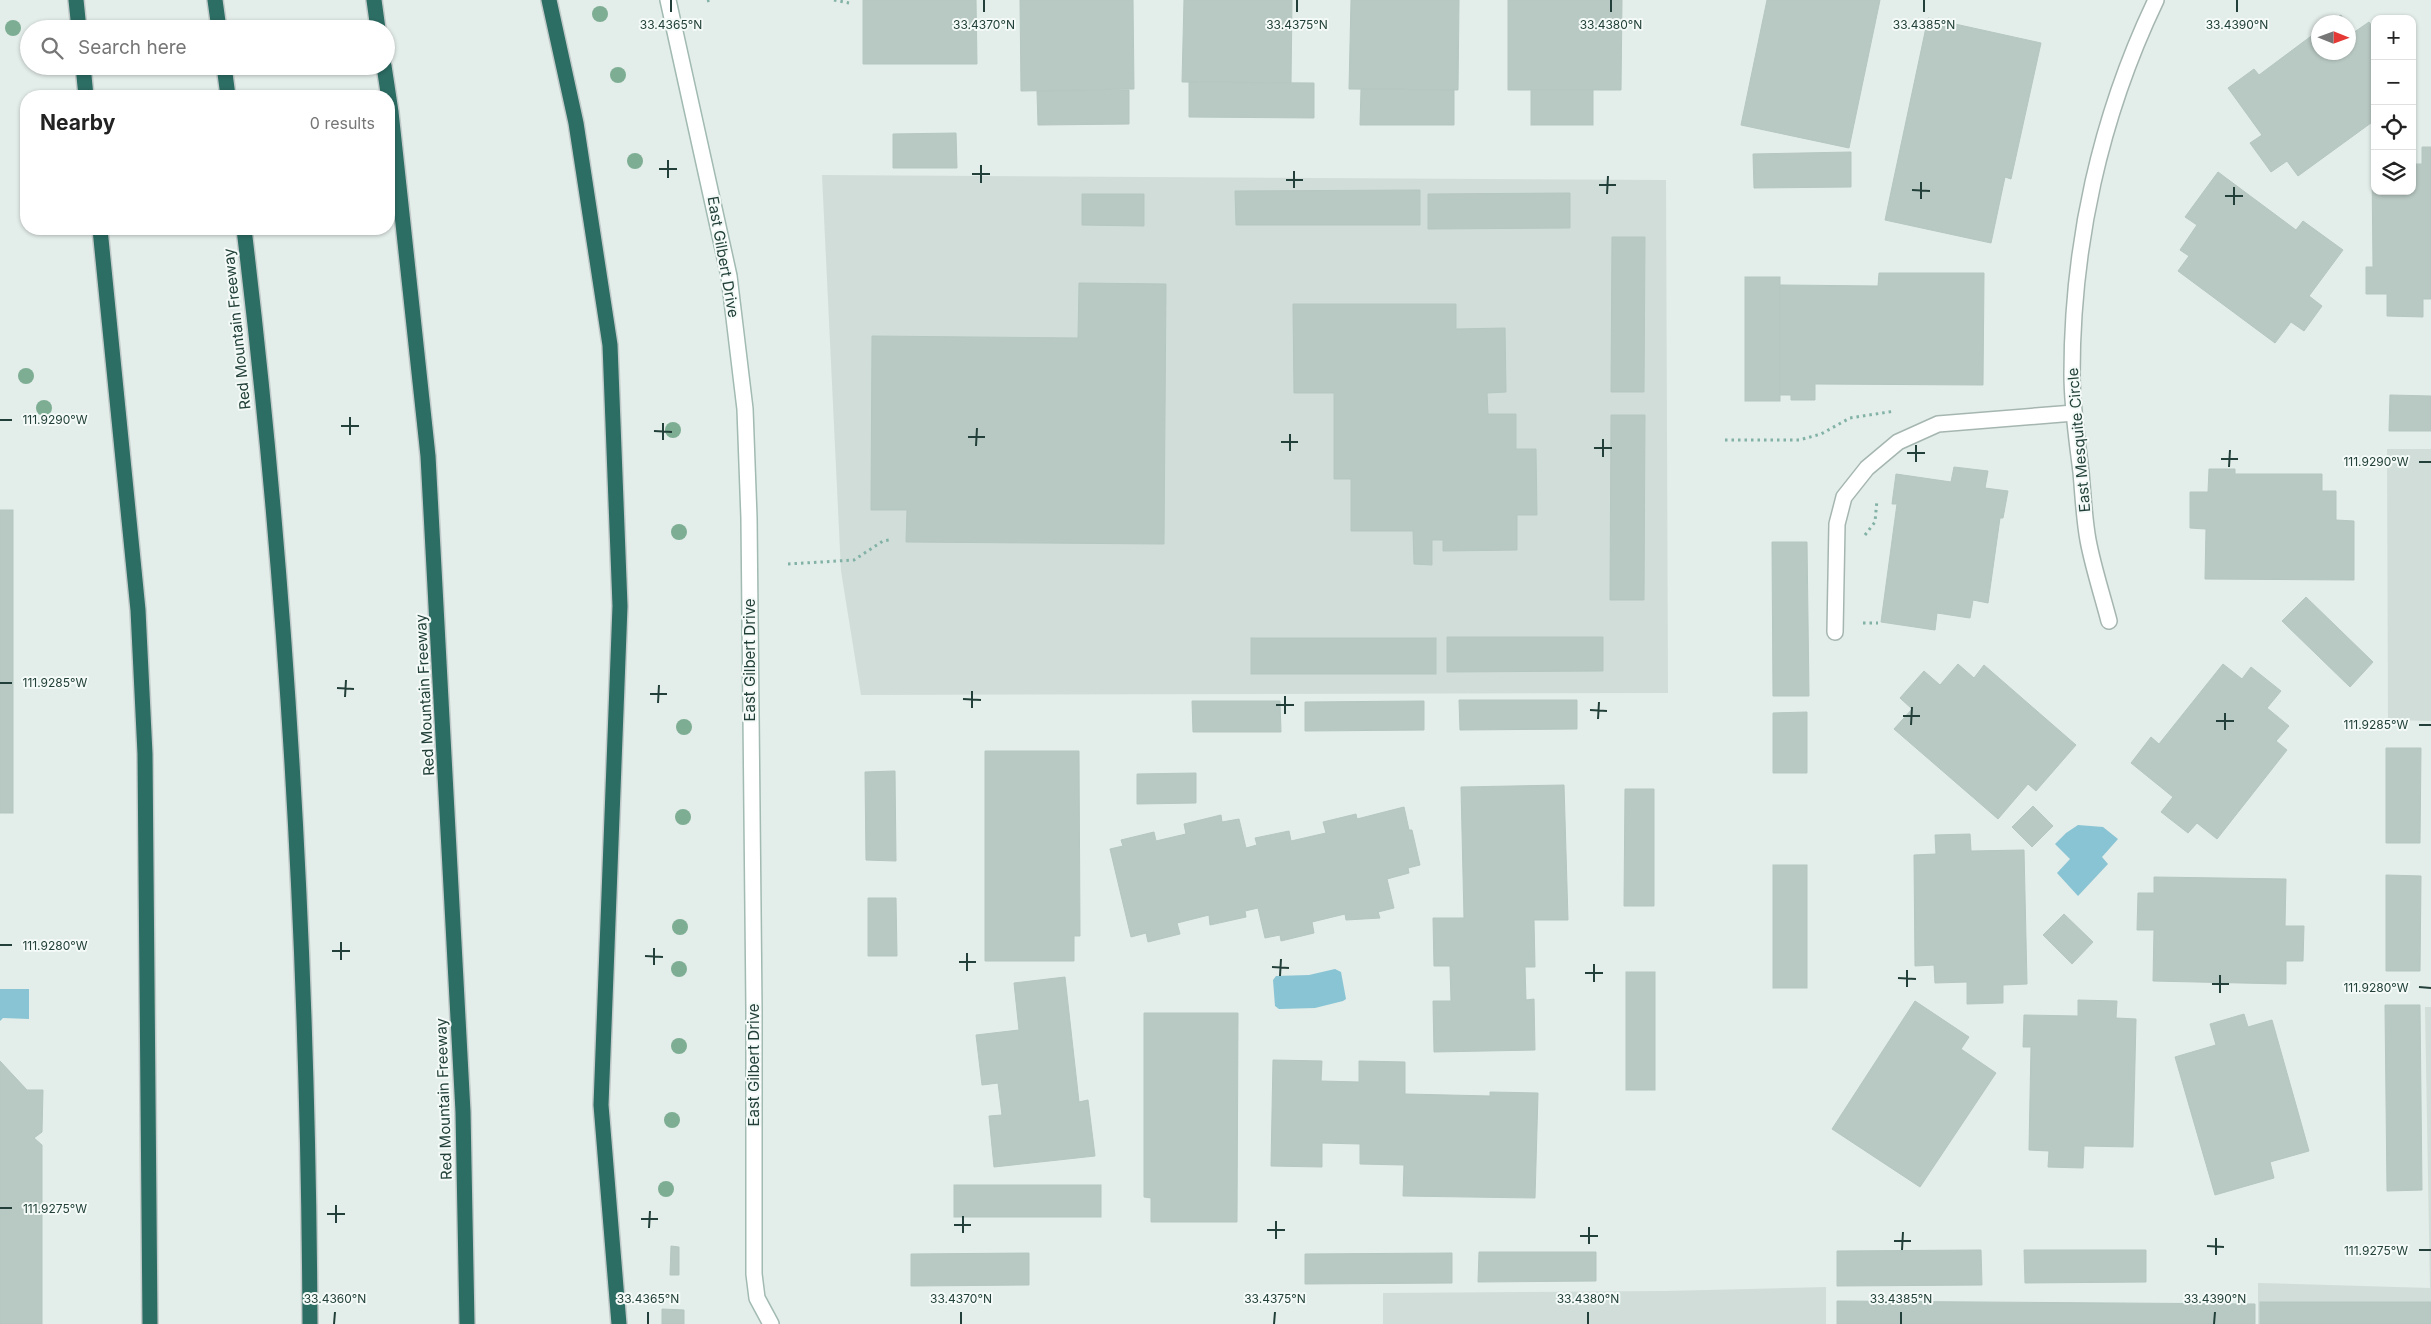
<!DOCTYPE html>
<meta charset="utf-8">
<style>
body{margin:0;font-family:Inter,sans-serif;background:#f2f2f2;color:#222}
.controls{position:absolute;right:15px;top:15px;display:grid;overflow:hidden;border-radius:10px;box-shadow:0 1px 4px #0004}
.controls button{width:45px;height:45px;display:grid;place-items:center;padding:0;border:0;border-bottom:1px solid #e0e0e0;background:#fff;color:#222;font:25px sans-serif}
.compass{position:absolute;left:2311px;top:15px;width:45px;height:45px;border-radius:50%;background:#fff;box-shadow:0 1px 4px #0004;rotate:91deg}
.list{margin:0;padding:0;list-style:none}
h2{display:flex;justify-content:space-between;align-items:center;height:65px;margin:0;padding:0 20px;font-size:21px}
h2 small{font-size:16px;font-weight:400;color:#767676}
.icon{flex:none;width:28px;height:28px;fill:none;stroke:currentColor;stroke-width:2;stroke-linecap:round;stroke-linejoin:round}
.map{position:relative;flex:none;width:2431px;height:1324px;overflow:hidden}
.search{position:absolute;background:#fff;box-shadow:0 1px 4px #0004;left:20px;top:20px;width:375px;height:55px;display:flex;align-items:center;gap:12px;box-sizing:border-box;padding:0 18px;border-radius:28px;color:#767676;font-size:19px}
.panel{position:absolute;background:#fff;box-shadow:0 1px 4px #0004;left:20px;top:90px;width:375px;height:145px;border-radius:20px}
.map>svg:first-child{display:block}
.built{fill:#d1ddd8}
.water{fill:#89c4d4}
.building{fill:#b8c8c2;stroke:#b5c7c1}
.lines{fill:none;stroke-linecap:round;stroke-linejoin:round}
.lane-casing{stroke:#a5b6b1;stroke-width:18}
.street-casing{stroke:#a5b6b1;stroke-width:18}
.secondary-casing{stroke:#a1bab2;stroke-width:18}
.highway-casing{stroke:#c1cac8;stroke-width:18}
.path{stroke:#82b2a6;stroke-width:3;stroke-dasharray:2.5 4;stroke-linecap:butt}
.lane{stroke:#fff;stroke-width:15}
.street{stroke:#fff;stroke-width:15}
.secondary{stroke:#fff;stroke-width:15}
.highway{stroke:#2c6d64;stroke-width:15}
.tree{fill:#7dad93}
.ticks{fill:none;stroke:#224039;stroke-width:2}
.labels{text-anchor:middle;stroke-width:4;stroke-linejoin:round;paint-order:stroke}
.street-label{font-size:15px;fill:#224039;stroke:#f4faf7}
.ticks-label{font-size:12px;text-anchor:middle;fill:#224039;stroke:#f4faf7;stroke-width:4;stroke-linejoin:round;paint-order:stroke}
</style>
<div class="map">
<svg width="2431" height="1324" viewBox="0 0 2431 1324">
<rect width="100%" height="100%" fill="#e3ede9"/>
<!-- built -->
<g class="built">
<path d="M822 175 1666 180 1668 693 861 695 841 571Z"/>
<path d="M2387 449H2431V721L2388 720Z"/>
<path d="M2425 1007H2431V1324H2258V1283L2430 1288Z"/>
<path d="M1826 1287V1324H1383V1293L1665 1291Z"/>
</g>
<!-- water -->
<g class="water">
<path d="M2078 825 2103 827 2118 839 2102 857 2108 864 2078 896 2057 873 2070 859 2055 844 2066 833Z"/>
<path d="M1335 969 1341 972 1346 999 1343 1001 1315 1008 1279 1009 1275 1006 1273 980 1276 976 1309 975Z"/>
<path d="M0 989H29V1019L3 1018 0 1021Z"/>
</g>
<!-- building -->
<g class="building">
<path d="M863 0H976L977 64H863Z"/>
<path d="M1020 0H1133L1134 89 1021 91Z"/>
<path d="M1184 0H1292L1291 83 1182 82Z"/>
<path d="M1351 0H1459L1458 90 1349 89Z"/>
<path d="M1508 0H1622L1621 90H1508Z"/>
<path d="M1767 0H1880L1849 148 1741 125Z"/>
<path d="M2341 15 2346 22H2330Z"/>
<path d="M1928 18 2041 43 2011 179 2005 177 1991 243 1885 220Z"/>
<path d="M2369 22 2375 30V61L2370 64 2375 70V120L2298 176 2287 161 2271 172 2250 143 2262 135 2228 88 2254 69 2259 75 2318 31V52H2348V26L2353 33Z"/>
<path d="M1189 82 1314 83V118L1189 117Z"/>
<path d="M1361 89 1454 90V125H1360Z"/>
<path d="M1129 90V124L1038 125 1037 91Z"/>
<rect x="1531" y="90" width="62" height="35"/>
<path d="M956 133 957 168H893V134Z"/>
<path d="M2422 147H2431V299H2423V317L2387 316V294H2366V267H2373L2372 164H2375V191H2412V164H2422Z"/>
<path d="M1851 152V187L1754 188 1753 154Z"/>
<path d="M2218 172 2296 230 2303 221 2343 250 2309 296 2322 306 2304 331 2291 322 2275 343 2178 271 2189 256 2180 250 2197 225 2185 217Z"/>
<path d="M1420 190V225H1236L1235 191Z"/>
<path d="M1570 193V228L1428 229V194Z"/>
<path d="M1082 194H1144V226L1082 225Z"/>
<path d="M1612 237H1645L1644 392H1611Z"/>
<path d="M1879 273H1984L1983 385 1815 384V400H1791V395H1780V285L1878 286Z"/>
<rect x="1745" y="277" width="35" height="124"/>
<path d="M1079 283 1166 284 1164 544 906 542 907 510H871L872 336 1078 338Z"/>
<path d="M1293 304H1456V329L1505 328 1506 392 1487 393 1488 414H1516V449H1536L1537 515H1517V550L1443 551V540H1432V565L1414 564 1413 531H1351V479H1334V393H1294Z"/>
<path d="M2390 395 2431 396V431H2389Z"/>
<path d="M1611 415H1645L1644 600H1610Z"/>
<path d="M1954 467 1988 471 1985 488 2008 491 2003 518H2000L1988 603 1973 600 1970 618 1937 613 1935 630 1881 622 1897 504H1892L1896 474 1951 482Z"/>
<path d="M2209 469H2235V474H2322V491H2336V520L2354 521V580L2205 579 2206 529 2190 528V492H2208Z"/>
<rect x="0" y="510" width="13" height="303"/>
<path d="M1772 542H1807L1809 696H1773Z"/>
<path d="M2306 597 2373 662 2350 687 2282 621Z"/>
<path d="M1447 637H1603V671L1447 672Z"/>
<rect x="1251" y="638" width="185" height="36"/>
<path d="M1958 664 1974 678 1984 665 2076 745 2036 791 2028 784 1998 819 1894 729 1912 709 1900 698 1924 671 1940 685Z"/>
<path d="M2223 664 2242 679 2251 667 2281 691 2267 708 2289 726 2276 741 2287 750 2217 839 2197 823 2188 833 2161 812 2173 797 2131 763 2151 737 2159 744Z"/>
<path d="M1459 700H1577V729L1460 730Z"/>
<path d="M1192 701H1280L1281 732H1193Z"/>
<path d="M1424 701V730L1305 731V702Z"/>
<path d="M1807 712V773H1773V713Z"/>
<path d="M2386 748H2421L2420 843H2386Z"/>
<path d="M985 751H1079L1080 936H1074V961H985Z"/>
<path d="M895 771 896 861 866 860 865 772Z"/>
<path d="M1196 773V803L1137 804V774Z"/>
<path d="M1564 785 1568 920H1534L1535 967H1525L1526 1000 1534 999 1535 1050 1434 1052 1433 1001H1451L1450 966H1434L1433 918H1464L1461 787Z"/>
<path d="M1625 789H1654V906H1624Z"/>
<path d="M2033 806 2053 826 2032 847 2012 827Z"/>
<path d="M1404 807 1409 830H1412L1420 865 1408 868 1409 873 1387 879 1394 908 1378 912 1380 918 1346 920 1345 914 1312 922 1314 933 1281 941 1280 935 1265 938 1258 908 1245 911 1246 917 1210 925 1209 915 1177 923 1180 934 1148 942 1146 933 1131 937 1110 849 1123 846 1121 840 1154 832 1156 841 1186 834 1184 824 1221 815 1222 822 1239 819 1246 848 1257 845 1255 838 1289 831 1291 841 1326 833 1323 822 1356 814 1357 819Z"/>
<path d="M1970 834 1971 851 2024 850 2027 984 2003 985V1003L1967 1004V982L1935 983 1934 965 1915 966 1914 855 1936 854 1935 835Z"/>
<rect x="1773" y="865" width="34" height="123"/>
<path d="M2386 875 2421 876 2420 971H2386Z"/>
<path d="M2154 877 2286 879 2285 926H2304L2303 961H2286V984L2153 981 2154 930H2137L2138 893H2154Z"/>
<path d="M868 898H896L897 956H868Z"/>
<path d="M2064 914 2093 942 2072 964 2043 935Z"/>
<rect x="1626" y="972" width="29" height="118"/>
<path d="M1065 977 1079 1102 1088 1100 1095 1156 994 1167 989 1116 1002 1115 998 1083 982 1085 976 1035 1019 1030 1014 983Z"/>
<path d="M2078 1000 2117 1001 2116 1018 2136 1019 2133 1147 2084 1146 2083 1168 2048 1167 2049 1151 2029 1150 2031 1047H2023L2024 1015 2078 1016Z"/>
<path d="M1915 1001 1969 1037 1961 1049 1996 1073 1920 1187 1832 1129Z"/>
<path d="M2385 1005H2420L2422 1190 2387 1191Z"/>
<path d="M1144 1013H1238L1237 1222H1151V1198L1144 1197Z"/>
<path d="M2244 1014 2248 1027 2272 1020 2309 1151 2270 1162 2274 1178 2215 1195 2175 1057 2216 1045 2210 1024Z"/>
<path d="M1273 1060 1322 1061 1321 1081 1359 1082V1061L1405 1062V1094L1490 1096V1092L1538 1093 1535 1198 1403 1196 1404 1165 1360 1164V1144L1322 1143V1167L1271 1166Z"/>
<path d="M0 1061 27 1090H43L42 1132 34 1138 42 1145V1324H0Z"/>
<rect x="954" y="1185" width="147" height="32"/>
<path d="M671 1246 679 1247V1275H670Z"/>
<path d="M1981 1250 1982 1285 1837 1286V1251Z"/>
<path d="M2024 1250H2146V1282L2025 1283Z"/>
<path d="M1479 1252H1596V1281L1478 1282Z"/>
<path d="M1029 1253V1285L911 1286V1254Z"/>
<path d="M1452 1253V1283L1305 1284V1254Z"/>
<path d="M1837 1301 2255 1304V1324H1837Z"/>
<rect x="2260" y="1302" width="171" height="22"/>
<path d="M662 1309 684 1310V1324H662Z"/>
</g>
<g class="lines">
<!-- lane casing -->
<g class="lane-casing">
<path id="lane" d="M1835 632 1837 524 1844 497 1867 468 1898 442 1938 424 2074 413"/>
</g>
<!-- street casing -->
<g class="street-casing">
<path id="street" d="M2109 621C2102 594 2093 567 2088 540 2084 518 2083 494 2081 472 2077 439 2072 407 2072 374 2072 245 2100 117 2156 0"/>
</g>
<!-- secondary casing -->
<g class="secondary-casing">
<path id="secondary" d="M668 0 729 276 745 409 749 518 754 1009V1274L757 1298 771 1324"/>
</g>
<!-- highway casing -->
<g class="highway-casing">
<g id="highway">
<path d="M76 0 79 29"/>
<path d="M215 0 219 29"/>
<path d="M374 0 378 29"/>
<path d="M549 0 576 123 610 345 620 606 601 1105 619 1324"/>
<path d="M83 66 86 96"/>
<path d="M224 66 228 96"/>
<path d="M384 66 391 112 428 456 463 1112 467 1324"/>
<path d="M100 229 138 610 145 754 150 1324"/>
<path d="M244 229C288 592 308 958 310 1324"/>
</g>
</g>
<!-- path -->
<g class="path">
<path d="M834 0 849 3"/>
<path d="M707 1 711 0"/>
<path d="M1725 440H1799L1821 434 1850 418 1895 411"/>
<path d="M1865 535 1875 522 1877 500"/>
<path d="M788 564 854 560 883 541 889 540"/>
<path d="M1863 623H1878"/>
</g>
<!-- lane -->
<use href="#lane" class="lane"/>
<!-- street -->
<use href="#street" class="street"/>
<!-- secondary -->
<use href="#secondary" class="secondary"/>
<!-- highway -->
<use href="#highway" class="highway"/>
</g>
<!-- trees -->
<g class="tree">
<circle cx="600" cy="14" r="8"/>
<circle cx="13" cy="28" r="8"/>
<circle cx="618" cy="75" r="8"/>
<circle cx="635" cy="161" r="8"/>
<circle cx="26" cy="376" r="8"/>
<circle cx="44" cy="408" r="8"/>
<circle cx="673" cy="430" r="8"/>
<circle cx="679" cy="532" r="8"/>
<circle cx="684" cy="727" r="8"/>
<circle cx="683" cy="817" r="8"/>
<circle cx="680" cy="927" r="8"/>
<circle cx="679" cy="969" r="8"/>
<circle cx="679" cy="1046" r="8"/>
<circle cx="672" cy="1120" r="8"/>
<circle cx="666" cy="1189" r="8"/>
</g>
<!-- ticks -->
<path class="ticks" d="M671 12V0M984 12V0M1297 12V0M1611 12V0M1924 12V0M2237 12V0M659 169H677M972 174H990M668 178V160M1286 180H1303M981 183V165M1599 185H1616M1294 188V171M1912 190 1930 191M1607 194 1608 176M2225 196H2243M1921 199V182M2234 205V187M0 420H12M341 426H359M654 431 672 432M350 435V417M968 437H985M663 440V423M1281 442H1298M976 446 977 428M1594 448H1612M1290 451V434M1907 453H1925M1603 457V439M2221 459H2238M1916 462V445M2419 462H2431M2229 467 2230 450M0 683H12M337 688 354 689M650 694H667M345 697 346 680M963 699 981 700M658 703 659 685M1276 705H1294M972 708V691M1590 710 1607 711M1285 714V696M1903 716H1920M1598 719 1599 702M2216 721H2234M1911 725 1912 707M2419 725H2431M2225 730V713M0 945H12M332 951H350M645 956 663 957M341 960V942M959 962H976M654 965V948M1272 967 1289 968M967 971V953M1585 973H1603M1280 976 1281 959M1898 978 1916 979M1594 982V964M2212 984H2229M1907 987V970M2419 987 2431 988M2220 993V975M0 1208H12M327 1214H345M641 1219H658M336 1223V1205M954 1225H971M649 1228 650 1211M1267 1230H1285M963 1233V1216M1580 1236H1598M1276 1239V1221M1894 1241H1911M1589 1244V1227M2207 1246 2224 1247M1902 1250 1903 1232M2419 1250H2431M2216 1255V1238M334 1324 335 1312M648 1324V1312M961 1324V1312M1274 1324 1275 1312M1588 1324V1312M1901 1324V1312M2214 1324 2215 1312"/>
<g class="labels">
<!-- street labels -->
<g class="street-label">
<text transform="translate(723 257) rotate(80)" y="5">East Gilbert Drive</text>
<text transform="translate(237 329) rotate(-96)" y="5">Red Mountain Freeway</text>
<text transform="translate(2079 440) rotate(-95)" y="5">East Mesquite Circle</text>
<text transform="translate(750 660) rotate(-90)" y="5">East Gilbert Drive</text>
<text transform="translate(425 695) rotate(-93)" y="5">Red Mountain Freeway</text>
<text transform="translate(754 1065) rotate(-90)" y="5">East Gilbert Drive</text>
<text transform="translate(444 1099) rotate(-92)" y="5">Red Mountain Freeway</text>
</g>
</g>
<g class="ticks-label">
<text x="671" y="29">33.4365°N</text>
<text x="984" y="29">33.4370°N</text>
<text x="1297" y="29">33.4375°N</text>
<text x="1611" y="29">33.4380°N</text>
<text x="1924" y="29">33.4385°N</text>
<text x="2237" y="29">33.4390°N</text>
<text x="55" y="424">111.9290°W</text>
<text x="2376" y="466">111.9290°W</text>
<text x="55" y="687">111.9285°W</text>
<text x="2376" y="729">111.9285°W</text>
<text x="55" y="950">111.9280°W</text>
<text x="2376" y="992">111.9280°W</text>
<text x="55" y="1213">111.9275°W</text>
<text x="2376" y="1255">111.9275°W</text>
<text x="335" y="1303">33.4360°N</text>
<text x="648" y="1303">33.4365°N</text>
<text x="961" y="1303">33.4370°N</text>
<text x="1275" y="1303">33.4375°N</text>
<text x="1588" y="1303">33.4380°N</text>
<text x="1901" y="1303">33.4385°N</text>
<text x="2215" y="1303">33.4390°N</text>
</g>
</svg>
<div class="controls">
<button>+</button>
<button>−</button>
<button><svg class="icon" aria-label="locate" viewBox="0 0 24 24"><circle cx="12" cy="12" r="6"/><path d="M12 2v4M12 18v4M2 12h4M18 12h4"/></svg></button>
<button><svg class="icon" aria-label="layers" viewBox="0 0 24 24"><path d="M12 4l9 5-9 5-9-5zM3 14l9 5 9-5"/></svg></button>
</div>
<svg class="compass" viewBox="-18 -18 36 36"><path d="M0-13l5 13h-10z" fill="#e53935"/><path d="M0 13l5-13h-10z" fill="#767676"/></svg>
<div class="search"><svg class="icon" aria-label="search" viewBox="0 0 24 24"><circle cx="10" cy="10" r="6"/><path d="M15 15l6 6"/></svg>Search here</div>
<section class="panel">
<h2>Nearby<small>0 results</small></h2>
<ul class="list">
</ul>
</section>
</div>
